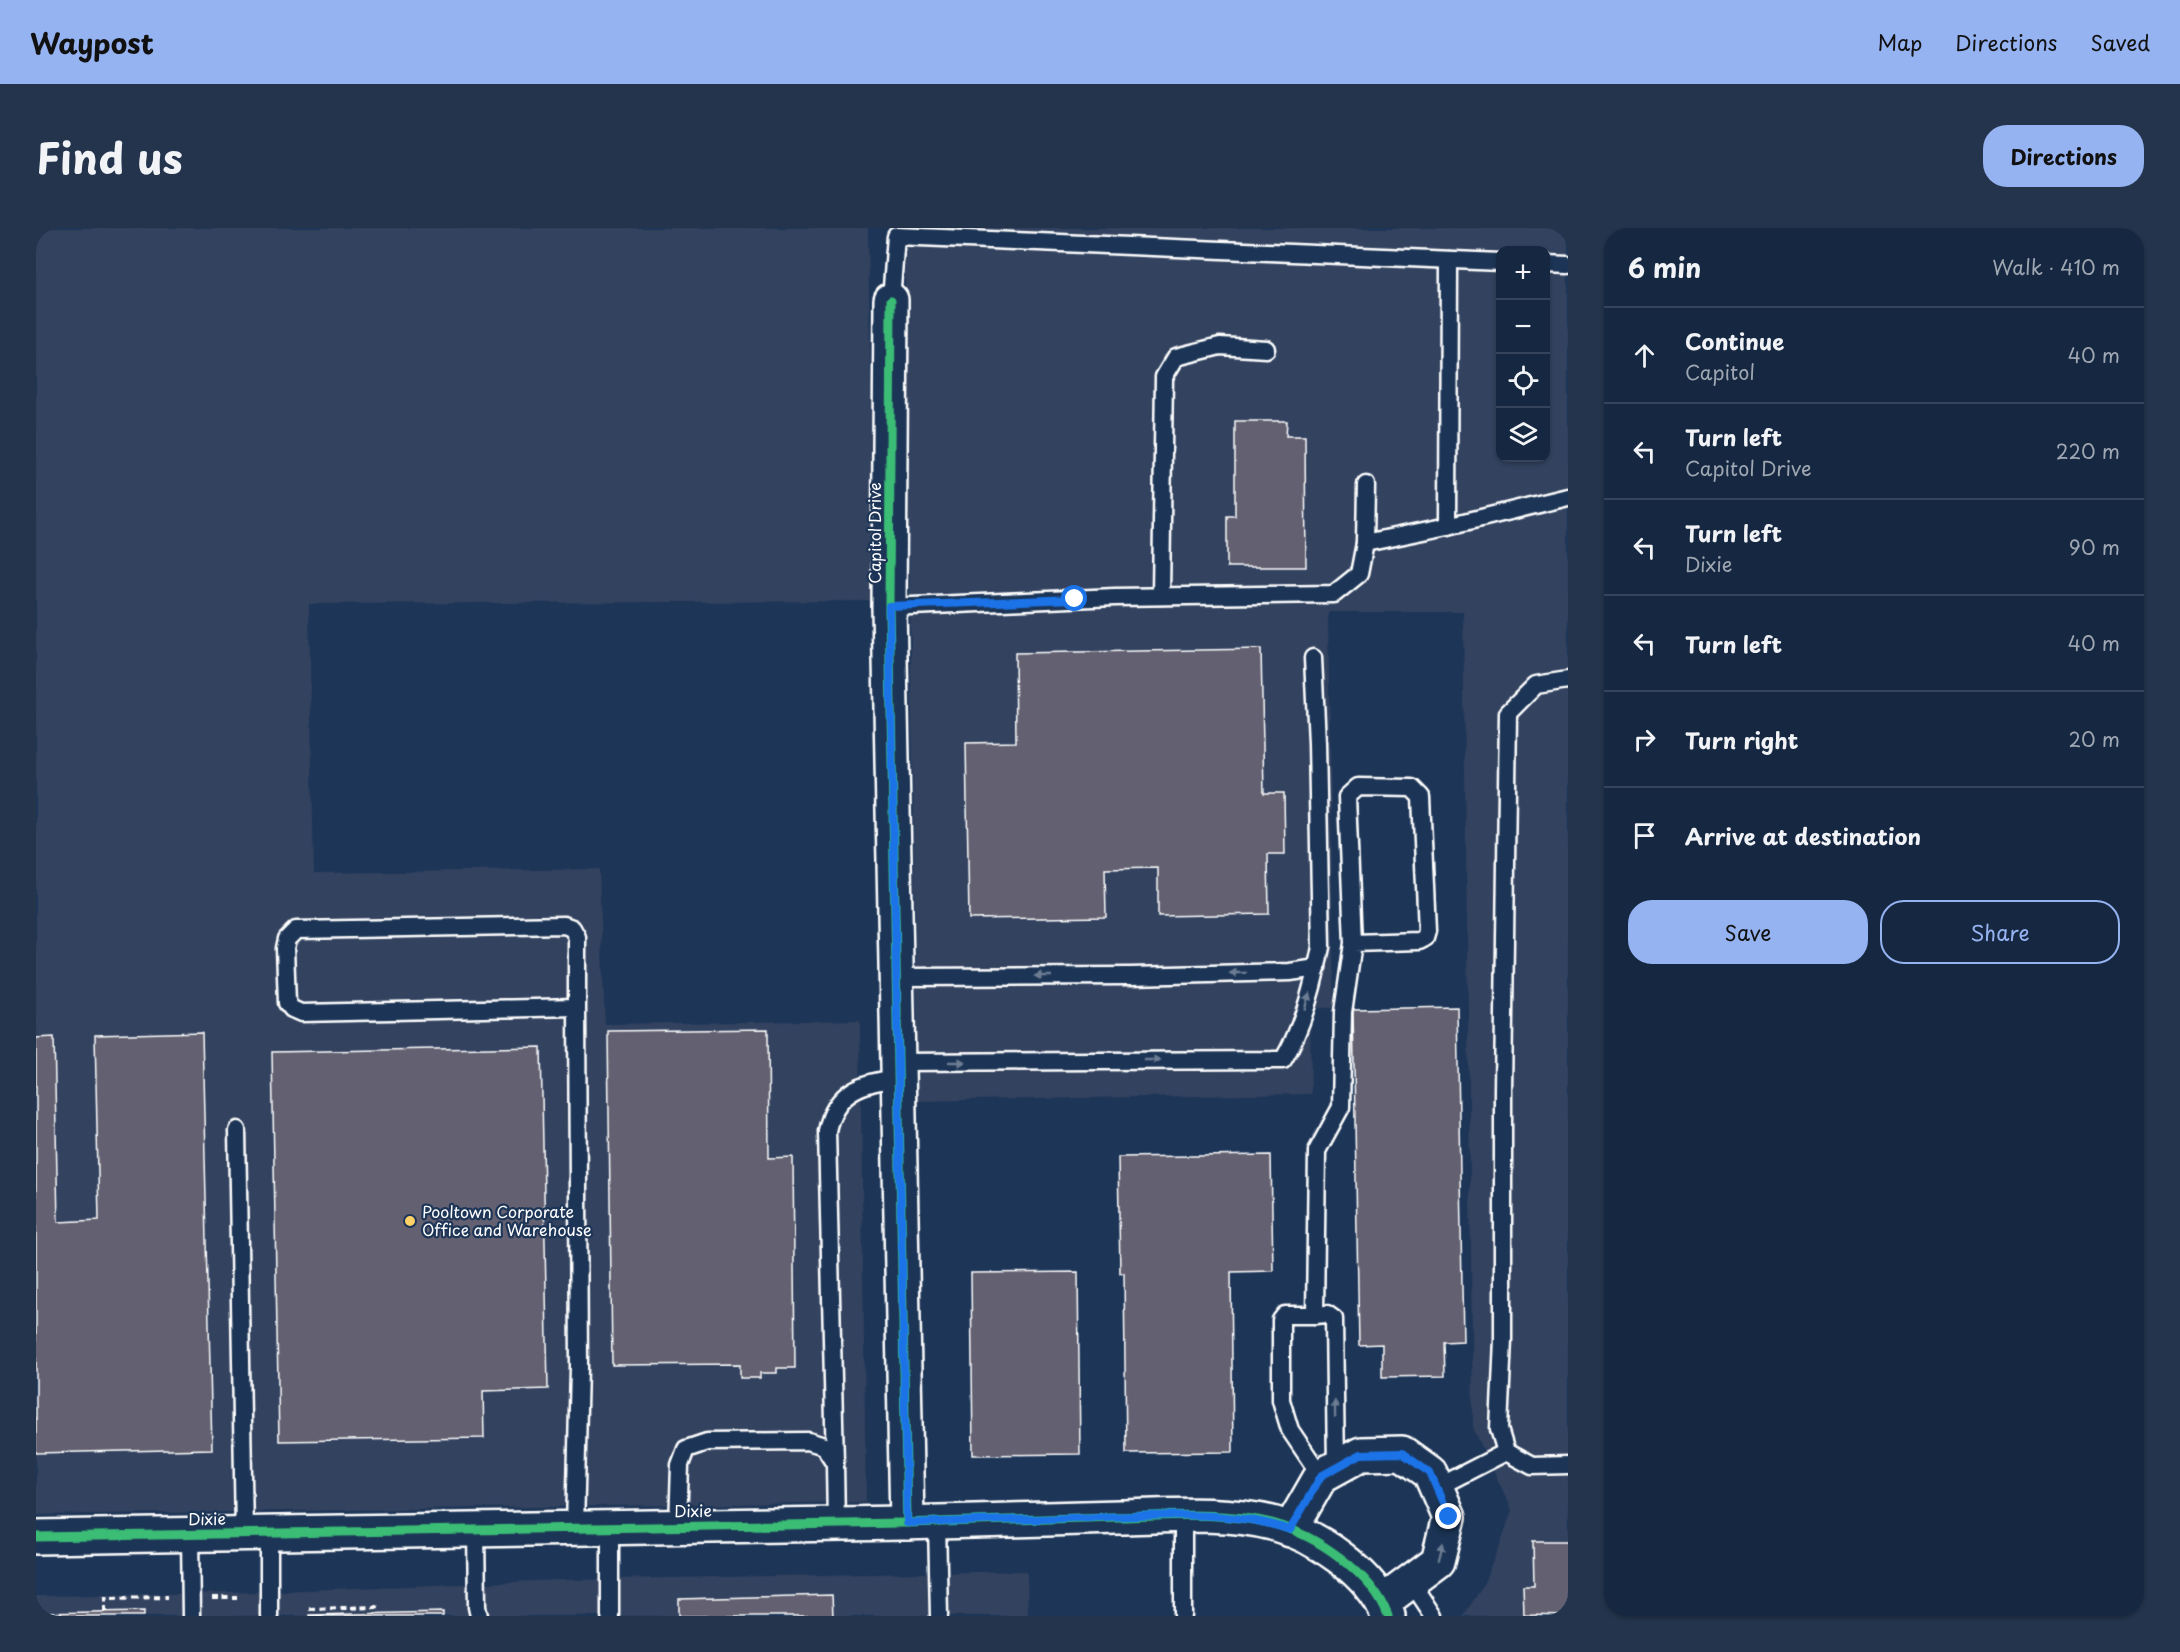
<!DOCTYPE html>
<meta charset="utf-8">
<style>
body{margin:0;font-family:"Playpen Sans",sans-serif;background:#23344c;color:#f1f3f6}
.controls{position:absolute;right:18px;top:18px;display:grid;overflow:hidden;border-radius:12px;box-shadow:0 2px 4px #0004}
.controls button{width:54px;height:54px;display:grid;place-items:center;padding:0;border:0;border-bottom:2px solid #35445a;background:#162841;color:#f1f3f6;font:30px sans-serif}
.stop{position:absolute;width:18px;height:18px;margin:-14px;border:4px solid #1a73e8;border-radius:50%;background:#fff}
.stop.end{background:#1a73e8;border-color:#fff;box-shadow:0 2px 6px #0008}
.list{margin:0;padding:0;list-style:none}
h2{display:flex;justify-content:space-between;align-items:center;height:78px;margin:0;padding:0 24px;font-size:26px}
h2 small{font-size:20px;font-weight:400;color:#9ea6b1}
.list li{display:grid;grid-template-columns:39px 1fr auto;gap:18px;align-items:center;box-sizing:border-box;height:96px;padding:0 24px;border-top:2px solid #35445a}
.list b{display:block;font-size:22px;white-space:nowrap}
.list p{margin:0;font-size:20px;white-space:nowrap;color:#9ea6b1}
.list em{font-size:20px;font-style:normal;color:#9ea6b1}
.actions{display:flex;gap:12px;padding:18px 24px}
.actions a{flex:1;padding:14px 0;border:2px solid #95b2f1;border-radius:24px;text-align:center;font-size:21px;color:#95b2f1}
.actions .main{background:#95b2f1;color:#111}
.icon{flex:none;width:33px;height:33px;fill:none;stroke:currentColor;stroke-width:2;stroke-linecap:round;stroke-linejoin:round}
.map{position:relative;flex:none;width:1532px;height:1388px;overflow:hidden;border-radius:24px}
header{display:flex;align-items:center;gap:36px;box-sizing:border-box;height:84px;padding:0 30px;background:#95b2f1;color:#111}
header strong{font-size:28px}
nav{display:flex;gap:33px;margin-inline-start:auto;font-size:21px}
.intro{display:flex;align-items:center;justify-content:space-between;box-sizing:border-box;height:144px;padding:0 36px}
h1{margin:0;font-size:42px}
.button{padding:15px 27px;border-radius:24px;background:#95b2f1;color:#111;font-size:21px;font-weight:700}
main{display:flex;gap:36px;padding:0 36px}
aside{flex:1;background:#162841;border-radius:24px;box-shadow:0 2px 4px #0004}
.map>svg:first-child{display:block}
.built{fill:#32425f;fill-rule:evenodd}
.building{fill:#646071;stroke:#fff;stroke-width:1.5}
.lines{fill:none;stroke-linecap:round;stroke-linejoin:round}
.lane-casing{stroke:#fff;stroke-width:21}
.street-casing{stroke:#fff;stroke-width:38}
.path{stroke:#fff;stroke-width:4;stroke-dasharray:6 4.5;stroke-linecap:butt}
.lane{stroke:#1d3557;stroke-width:16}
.street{stroke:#1d3557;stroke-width:33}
.cycleway-casing{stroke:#1d3557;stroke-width:13}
.cycleway{stroke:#3abd76;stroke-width:9}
.oneway{fill:#6c7c92}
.route{stroke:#1a73e8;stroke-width:8}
.poi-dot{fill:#ffd166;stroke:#1d3557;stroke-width:2}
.labels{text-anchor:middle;stroke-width:4.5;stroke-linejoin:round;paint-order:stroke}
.street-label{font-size:16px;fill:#fff;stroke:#1d3557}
.poi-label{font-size:16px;fill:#fff;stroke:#1d3557;text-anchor:start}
</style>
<header>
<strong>Waypost</strong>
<nav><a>Map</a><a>Directions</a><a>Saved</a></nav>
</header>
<div class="intro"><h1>Find us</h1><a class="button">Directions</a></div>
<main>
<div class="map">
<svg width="1532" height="1388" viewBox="0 0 1532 1388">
<rect width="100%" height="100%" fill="#1d3557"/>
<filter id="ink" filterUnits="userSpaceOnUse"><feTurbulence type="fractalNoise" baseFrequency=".0167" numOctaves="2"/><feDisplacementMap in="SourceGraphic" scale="12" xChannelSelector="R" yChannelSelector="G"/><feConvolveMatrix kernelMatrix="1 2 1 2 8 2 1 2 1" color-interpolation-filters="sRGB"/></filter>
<g filter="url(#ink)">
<!-- built -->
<g class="built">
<path d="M0 0H832L838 373 273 376 278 645 563 641 569 796 824 792 830 1274 0 1287Z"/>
<path d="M868 0H1532V1388H1427L1445 1361 1464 1317 1476 1282 1437 1200 1427 384H1292L1298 780H1274L1275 866 882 873ZM1464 22H1510V230H1464Z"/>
<path d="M991 1343 992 1388H0V1368L192 1365 523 1352Z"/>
</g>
<!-- building -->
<g class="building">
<path d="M1199 193H1251L1250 208H1269L1270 339H1191V288H1199Z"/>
<path d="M1225 421 1228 565H1248L1249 626H1232L1233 686 1122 688V640L1069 641 1070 689 933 691 930 515 980 514 979 425Z"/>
<path d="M1421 779 1427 1113 1408 1114 1409 1148 1346 1149V1116L1323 1117 1317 781Z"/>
<path d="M732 801 733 930 757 929 759 1140H741V1145H724V1150H704V1136L576 1137 572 803Z"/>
<path d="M166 804 176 1221 0 1225V810L18 809 22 994 63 992 59 807Z"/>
<path d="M505 819 512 1161 447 1163 448 1210 243 1213 236 824Z"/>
<path d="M1235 927 1237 1043 1195 1044 1197 1224 1090 1225 1088 1045H1084L1082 929Z"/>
<path d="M1042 1044 1044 1226 937 1227 935 1045Z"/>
<path d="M1497 1313H1532V1388L1488 1387 1487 1358H1498Z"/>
<path d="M796 1367 797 1388H643V1371Z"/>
<path d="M108 1383V1388H5V1385Z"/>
<path d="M407 1384V1388H273V1387Z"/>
</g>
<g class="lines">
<!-- lane casing -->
<g class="lane-casing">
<g id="lane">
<path d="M1510 36 1532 37"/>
<path d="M855 72 860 8 1464 34"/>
<path d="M1412 298 1413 32"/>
<path d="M1329 315 1412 298 1532 269"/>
<path d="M1125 368 1128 149 1140 129 1184 118 1230 121"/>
<path d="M853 379 1079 369 1298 366 1323 346 1329 315 1330 257"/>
<path d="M861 749 1095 748 1254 744 1281 740"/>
<path d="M862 834 1247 832C1267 800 1278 755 1285 719L1281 515 1277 430"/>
<path d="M201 902 208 1305"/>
<path d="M1279 1087 1291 1086 1298 1091 1300 1240"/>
<path d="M1470 1224 1463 1201 1467 1111V863L1472 485 1500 457 1532 452"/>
<path d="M799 1235 791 903C799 863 826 854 863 850"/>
<path d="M1285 1248 1254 1202 1245 1172V1092L1249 1087H1279L1281 923 1305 879 1307 784 1317 715 1311 569 1322 559 1376 560 1385 569 1391 703 1389 710 1383 713 1317 715"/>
<path d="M1400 1260 1470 1224 1496 1238 1532 1237"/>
<path d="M901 1294 903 1388"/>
<path d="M642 1298 644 1237 650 1221 671 1214 772 1213 788 1218 799 1235 800 1296"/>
<path d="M539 1300 543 1140 541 779 265 785 256 781 251 775 249 720 251 711 260 702 528 697 536 700 541 709V779"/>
<path d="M440 1302 441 1379 443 1388"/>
<path d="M233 1305V1388"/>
<path d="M154 1306 155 1388"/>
<path d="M1375 1353 1398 1388"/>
<path d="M574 1388V1299"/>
<path d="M1147 1388V1287"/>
</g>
</g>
<!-- street casing -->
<g class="street-casing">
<g id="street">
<path d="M855 72 853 379 871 1295"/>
<path d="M1254 1302 1285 1248 1325 1226 1366 1225 1394 1245 1413 1289 1402 1333 1347 1374"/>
<path d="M0 1309C289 1304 578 1300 866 1295 938 1293 1011 1291 1083 1289 1133 1288 1187 1283 1236 1295 1280 1307 1336 1345 1352 1388"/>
</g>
</g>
<!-- path -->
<g class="path">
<path d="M176 1370H202"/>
<path d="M273 1381 341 1379 340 1385"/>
<path d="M69 1384V1370L132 1369"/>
</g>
<!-- lane -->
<use href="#lane" class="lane"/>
<!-- street -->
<use href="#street" class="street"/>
<!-- cycleway casing -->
<g class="cycleway-casing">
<g id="cycleway">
<path d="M855 72 853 379 871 1295"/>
<path d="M0 1309C289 1304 578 1300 866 1295 938 1293 1011 1291 1083 1289 1133 1288 1187 1283 1236 1295 1280 1307 1336 1345 1352 1388"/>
</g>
</g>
<!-- cycleway -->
<use href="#cycleway" class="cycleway"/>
</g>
<!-- one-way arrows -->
<defs><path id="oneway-solid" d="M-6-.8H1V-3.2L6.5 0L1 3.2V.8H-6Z" transform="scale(1.5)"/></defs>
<g class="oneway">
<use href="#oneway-solid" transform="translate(1202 745) rotate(179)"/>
<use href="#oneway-solid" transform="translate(1007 748) rotate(180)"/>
<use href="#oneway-solid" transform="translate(1271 773) rotate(-73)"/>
<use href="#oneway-solid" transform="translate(1116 832)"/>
<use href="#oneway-solid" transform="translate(921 834)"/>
<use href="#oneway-solid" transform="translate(1299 1181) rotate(-91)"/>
<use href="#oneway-solid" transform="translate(1405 1323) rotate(-76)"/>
</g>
</g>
<g class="lines" filter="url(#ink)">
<!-- route -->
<path class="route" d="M1039 371 853 378 871 1295C937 1293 1003 1291 1068 1289 1130 1288 1195 1281 1254 1302L1285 1248 1325 1226 1366 1225 1394 1245 1413 1289"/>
</g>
<!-- markers -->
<circle class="poi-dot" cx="374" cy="993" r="6"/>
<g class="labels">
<!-- street labels -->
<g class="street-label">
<text transform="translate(839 305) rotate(-90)" y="6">Capitol Drive</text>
<text transform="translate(657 1283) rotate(-1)" y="6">Dixie</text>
<text transform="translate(171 1291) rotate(-1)" y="6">Dixie</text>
</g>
<!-- poi labels -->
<g class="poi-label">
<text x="386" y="990">Pooltown Corporate<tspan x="386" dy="18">Office and Warehouse</tspan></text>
</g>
</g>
</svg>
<div class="controls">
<button>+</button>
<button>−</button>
<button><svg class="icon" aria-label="locate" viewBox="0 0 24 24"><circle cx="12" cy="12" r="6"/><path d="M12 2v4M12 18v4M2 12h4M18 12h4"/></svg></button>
<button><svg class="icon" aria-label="layers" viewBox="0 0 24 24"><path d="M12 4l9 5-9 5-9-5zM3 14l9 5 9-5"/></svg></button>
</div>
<div class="stop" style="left:1039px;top:371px"></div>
<div class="stop end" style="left:1413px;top:1289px"></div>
</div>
<aside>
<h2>6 min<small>Walk · 410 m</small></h2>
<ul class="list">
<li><svg class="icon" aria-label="ahead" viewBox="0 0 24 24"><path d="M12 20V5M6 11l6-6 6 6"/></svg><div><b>Continue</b><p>Capitol</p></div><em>40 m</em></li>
<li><svg class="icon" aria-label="left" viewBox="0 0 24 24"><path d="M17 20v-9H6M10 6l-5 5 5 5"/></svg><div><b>Turn left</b><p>Capitol Drive</p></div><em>220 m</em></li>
<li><svg class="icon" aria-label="left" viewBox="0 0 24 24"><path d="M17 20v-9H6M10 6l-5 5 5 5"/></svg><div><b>Turn left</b><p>Dixie</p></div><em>90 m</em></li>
<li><svg class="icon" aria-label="left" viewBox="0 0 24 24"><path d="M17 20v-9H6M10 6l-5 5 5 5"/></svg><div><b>Turn left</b></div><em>40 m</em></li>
<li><svg class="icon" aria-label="right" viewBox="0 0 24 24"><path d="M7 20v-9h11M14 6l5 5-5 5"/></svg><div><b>Turn right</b></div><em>20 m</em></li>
<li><svg class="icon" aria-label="arrive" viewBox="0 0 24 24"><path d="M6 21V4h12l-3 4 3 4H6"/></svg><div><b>Arrive at destination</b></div></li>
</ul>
<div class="actions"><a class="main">Save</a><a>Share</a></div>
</aside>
</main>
